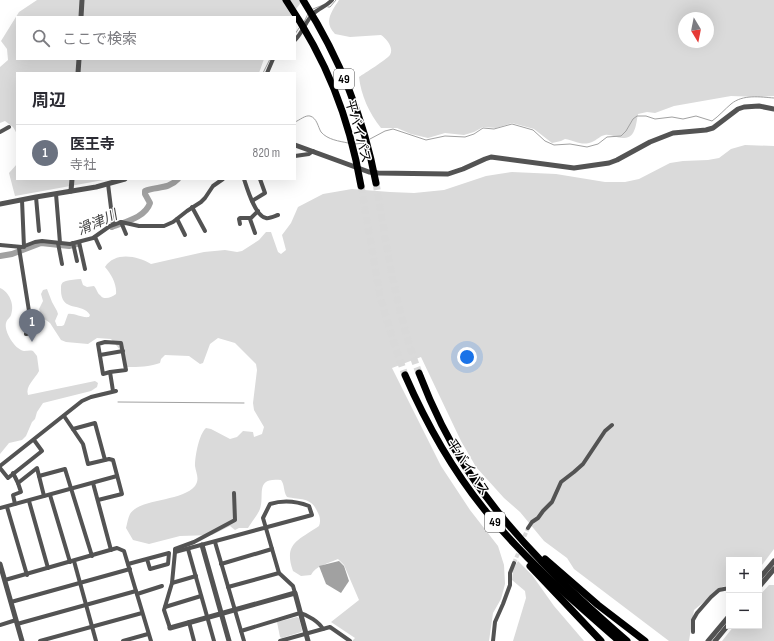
<!DOCTYPE html>
<html lang="ja">
<meta charset="utf-8">
<style>
body{margin:0;font-family:"Sofia Sans Condensed","Noto Sans JP",sans-serif;background:#f2f2f3;color:#2b2b33}
.controls{position:absolute;right:12px;bottom:12px;display:grid;overflow:hidden;border-radius:0px;box-shadow:0 4px 16px #0002}
.controls button{width:36px;height:36px;display:grid;place-items:center;padding:0;border:0;border-bottom:1px solid #e1e1e2;background:#fff;color:#2b2b33;font:20px sans-serif}
.compass{position:absolute;left:678px;top:12px;width:36px;height:36px;border-radius:50%;background:#fff;box-shadow:0 4px 16px #0002;rotate:170deg}
.you{position:absolute;left:467px;top:357px;width:14px;height:14px;margin:-10px;border:3px solid #fff;border-radius:50%;background:#1a73e8;box-shadow:0 0 0 6px #1a73e833}
.badge{display:grid;place-items:center;width:26px;height:26px;border-radius:50%;background:#db2777;color:#fff;font-size:13px;font-weight:700}
.pin{position:absolute;translate:-50% -33px;filter:drop-shadow(0 1px 2px #0008)}
.pin::after{content:'';position:absolute;top:21px;width:14px;height:12px;background:inherit;clip-path:polygon(0 0,100% 0,50% 100%)}
.list{margin:0;padding:0;list-style:none}
h2{display:flex;justify-content:space-between;align-items:center;height:52px;margin:0;padding:0 16px;font-size:17px}
h2 small{font-size:13px;font-weight:400;color:#7c7c81}
.list li{display:grid;grid-template-columns:26px 1fr auto;gap:12px;align-items:center;box-sizing:border-box;height:56px;padding:0 16px;border-top:1px solid #e1e1e2}
.list b{display:block;font-size:15px;white-space:nowrap}
.list p{margin:0;font-size:13px;white-space:nowrap;color:#7c7c81}
.list em{font-size:13px;font-style:normal;color:#7c7c81}
.icon{flex:none;width:22px;height:22px;fill:none;stroke:currentColor;stroke-width:2;stroke-linecap:round;stroke-linejoin:round}
.map{position:relative;flex:none;width:774px;height:641px;overflow:hidden}
.search{position:absolute;background:#fff;box-shadow:0 4px 16px #0002;left:16px;top:16px;width:280px;height:44px;display:flex;align-items:center;gap:10px;box-sizing:border-box;padding:0 14px;border-radius:0px;color:#7c7c81;font-size:15px}
.panel{position:absolute;background:#fff;box-shadow:0 4px 16px #0002;left:16px;top:72px;width:280px;height:108px;border-radius:0px}
.map>svg:first-child{display:block}
.green{fill:#dadada;fill-rule:evenodd}
.water{fill:#a1a1a1}
.lines{fill:none;stroke-linecap:round;stroke-linejoin:round}
.stream{stroke:#a1a1a1;stroke-width:1}
.river{stroke:#a1a1a1;stroke-width:6}
.minor-tunnel{stroke:#d9d9d9;stroke-width:4;stroke-dasharray:4 2;stroke-linecap:butt}
.trunk-tunnel{stroke:#d9d9d9;stroke-width:7;stroke-dasharray:7 3.5;stroke-linecap:butt}
.minor{stroke:#535353;stroke-width:4}
.tertiary{stroke:#535353;stroke-width:5}
.trunk{stroke:#000;stroke-width:7}
.labels{text-anchor:middle;stroke-width:3;stroke-linejoin:round;paint-order:stroke}
.shield{fill:#fff;stroke:#4c4c4c;stroke-width:1}
.shield-label{font-size:12px;font-weight:bold;fill:#000}
.street-label{font-size:13px;fill:#000;stroke:#fff}
.water-label{font-size:14px;font-style:italic;fill:#424242;stroke:#fff}
</style>
<div class="map">
<svg width="774" height="641" viewBox="0 0 774 641">
<rect width="100%" height="100%" fill="#fff"/>
<!-- green -->
<g class="green">
<path d="M37 0H303L290 17H17V59H264L259 73H17V134L13 127 5 121 0 123V67L8 60 7 49 1 41 19 12Z"/>
<path d="M339 0H774V96L759 97 731 96 674 106 655 113 647 112 638 114C636 123 636 139 623 138 616 138 611 134 605 135 600 136 598 139 594 141 583 147 576 141 565 139L561 141 552 143 534 129 512 123 496 128 483 127 474 132 464 135 445 133 428 138 411 134 397 128H381C369 113 361 95 359 77 365 73 386 60 390 55 394 48 387 39 381 35L350 37 335 34C323 22 332 11 339 0ZM684 18H708V42H684Z"/>
<path d="M745 145 774 146V549L759 569V560H729V585L722 587 694 610 689 641H669L574 569 567 558 544 541 520 512 504 498 476 467 461 441 421 357 392 368 441 466 470 510 498 546 504 565 505 584 501 599 493 613 489 641H352L355 638 331 622 359 600 344 565 338 559C329 563 315 566 311 575L301 576 293 571C283 543 299 540 319 526 321 521 320 516 317 511 311 497 300 500 287 497 283 491 285 485 281 480 254 477 265 495 260 509 257 516 252 521 248 528H239L235 530 230 526 212 535 180 536 149 544 133 540 126 528C127 524 128 518 130 514 140 498 182 502 195 486 200 479 196 473 195 466 195 456 199 434 206 428L211 429 230 439 237 437 243 431 253 432 254 437 262 434 264 427 254 410 253 403 257 370 256 364 235 343 218 338 210 344 203 363 200 364 189 356 165 355 161 359 160 363C149 367 139 367 127 367L121 351 111 339 97 338 88 344 66 342 61 340 50 323 43 318 41 314 39 309 43 301 41 294 43 290 47 289 52 302 57 311 58 314 55 321 57 326H62L64 325 68 314C75 313 81 318 89 317L90 315C82 301 60 314 61 288 61 284 62 282 66 281 70 280 76 279 81 279L83 285 87 287 94 286C97 289 97 293 100 295 104 301 112 297 116 294 117 284 111 274 105 267 115 251 138 256 151 264L204 252 225 250 237 252 242 251 259 240 266 232H271L278 252 281 254 286 250 282 235 291 223 298 207 323 194 352 189 390 192 414 193 444 190 486 176 512 172 556 174 605 182H625L639 179 670 163 683 161 708 160 719 158 731 149Z"/>
<path d="M17 164V179H109L15 196 9 173Z"/>
<path d="M0 288C9 292 15 304 11 315 10 318 7 319 6 323 4 331 14 349 24 351 27 351 30 350 33 351L37 356 39 371C35 379 25 386 28 395L95 381 98 383 97 387 91 391 43 403 37 412 35 419 32 422 26 436 22 440 9 443 0 454Z"/>
<path d="M518 561 532 575 554 606 584 641H513L526 598 525 591 512 580 513 569Z"/>
<path d="M769 585H774V641H722L734 626H759V596Z"/>
<path d="M297 617 299 618 302 630 301 632 282 638 280 637 277 622Z"/>
</g>
<!-- water -->
<path class="water" d="M339 561 344 566 349 581 341 593 326 584 319 566Z"/>
<g class="lines">
<!-- stream -->
<g class="stream">
<path d="M328 7H330L336 0"/>
<path d="M313 9 323 5"/>
<path d="M304 22 308 14"/>
<path d="M295 34 299 28"/>
<path d="M263 73 270 59"/>
<path d="M295 122C300 120 305 115 310 116 317 118 318 127 321 132 328 140 339 141 348 143"/>
<path d="M370 139 385 131 393 129 426 140 445 136 465 137 474 134 483 128 494 129 512 124 533 130 545 141 554 145 570 144 587 147 598 144 607 137 621 136 626 131 633 119 637 116H646L655 119 672 117 683 119 696 116 712 121C719 116 725 109 731 104 743 94 760 97 774 98"/>
<path d="M355 144 364 143"/>
<path d="M118 402 244 403"/>
</g>
<!-- river -->
<g class="river">
<path d="M112 227C124 222 145 218 150 203L145 194V191C156 186 168 190 178 179"/>
<path d="M0 256 12 254 41 243 69 246 77 244"/>
</g>
<!-- minor-tunnel -->
<g class="minor-tunnel">
<path d="M522 542 528 528"/>
<path d="M514 563 520 549"/>
</g>
<!-- trunk-tunnel -->
<g class="trunk-tunnel">
<path d="M376 183C387 248 396 312 419 373"/>
<path d="M361 186 380 296 391 334 405 375"/>
</g>
<!-- minor -->
<g class="minor">
<path d="M295 40C303 32 306 20 314 13 319 8 327 6 332 0"/>
<path d="M267 73 273 59"/>
<path d="M0 132 9 127"/>
<path d="M295 156 309 154 313 151"/>
<path d="M244 179C247 188 255 216 266 218 269 219 275 216 278 215"/>
<path d="M108 184 113 224"/>
<path d="M56 194 60 243"/>
<path d="M36 197 39 231"/>
<path d="M22 200 24 247"/>
<path d="M252 201 265 193 260 179"/>
<path d="M192 207 205 231"/>
<path d="M177 219 185 235"/>
<path d="M121 222 126 234"/>
<path d="M240 224 239 219 240 218H250"/>
<path d="M255 233 250 219 258 211"/>
<path d="M95 237 100 248"/>
<path d="M79 242 85 269"/>
<path d="M58 243 62 264"/>
<path d="M73 243 77 261"/>
<path d="M0 245 22 247 35 242 42 241 70 244 93 238 110 226 121 222 139 226H164L173 222 187 211 201 202 205 198 213 186 223 179"/>
<path d="M19 248 29 311V318L26 334 32 333"/>
<path d="M100 355 123 351"/>
<path d="M110 372 126 370 121 343 105 342 98 344 103 374 110 372 113 391"/>
<path d="M64 416 83 444 88 464 105 460"/>
<path d="M73 429 95 423 105 460 109 459 113 460 122 494 98 500"/>
<path d="M0 466 82 401 91 397 116 391"/>
<path d="M0 468 8 478 42 451 34 440"/>
<path d="M13 473 18 483"/>
<path d="M39 476 65 469 92 556"/>
<path d="M93 483 111 550"/>
<path d="M50 495 70 562"/>
<path d="M29 501 48 568"/>
<path d="M15 504 13 495 21 492 18 483 37 468 44 496"/>
<path d="M7 507 27 575"/>
<path d="M0 508 117 476"/>
<path d="M528 528 532 522 538 518 543 511 552 502 561 482 574 472 583 464 605 431 612 425"/>
<path d="M215 542 244 641"/>
<path d="M188 549 214 641"/>
<path d="M175 552V549L194 542 235 520 234 493"/>
<path d="M74 561 96 641"/>
<path d="M128 564 169 553 168 564 150 569 147 559"/>
<path d="M221 564 272 549"/>
<path d="M5 580 117 548 124 551 151 641"/>
<path d="M172 583 196 576"/>
<path d="M228 587 279 573"/>
<path d="M137 594 162 586"/>
<path d="M11 602 130 569"/>
<path d="M165 607 201 596"/>
<path d="M189 622 194 641"/>
<path d="M17 624 136 591"/>
<path d="M0 625 16 620"/>
<path d="M170 628 164 610 172 583 175 552 312 515 309 506C296 501 283 500 270 504L263 518 279 573 293 586 295 593"/>
<path d="M241 631 300 613C308 615 319 622 323 629"/>
<path d="M693 632V620L697 613 711 597 719 590 729 588"/>
<path d="M40 641 142 613"/>
<path d="M123 641 148 634"/>
<path d="M280 641 330 627 350 641"/>
<path d="M493 641 495 622 503 604 510 585V573L514 563"/>
</g>
<!-- tertiary -->
<g class="tertiary">
<path d="M81 17 82 0"/>
<path d="M78 73 79 59"/>
<path d="M295 145 369 172 378 173 448 174 463 169 485 159 491 157 574 168 609 163 617 160 650 142 673 133 706 130 713 128 738 109 744 107 759 106 774 109"/>
<path d="M71 191 72 179"/>
<path d="M0 204 36 197 96 187 125 179"/>
<path d="M202 545 229 641"/>
<path d="M0 564 22 641"/>
<path d="M759 579 774 561"/>
<path d="M759 587 774 569"/>
<path d="M170 628 295 593 308 641"/>
<path d="M708 641 729 616"/>
<path d="M715 641 729 624"/>
</g>
<!-- trunk -->
<g class="trunk">
<path d="M286 0C326 59 349 116 361 186"/>
<path d="M303 0C338 55 364 119 376 183"/>
<path d="M419 373C432 407 448 440 468 471 511 536 568 590 627 641"/>
<path d="M405 375C426 423 451 468 484 509 523 558 572 600 619 641"/>
<path d="M545 559 598 605 645 641"/>
<path d="M530 566 601 641"/>
</g>
</g>
<g class="labels">
<!-- shield labels -->
<g class="shield">
<rect x="334" y="69" width="20" height="20" rx="3"/>
<rect x="485" y="512" width="20" height="20" rx="3"/>
</g>
<g class="shield-label">
<text x="344" y="83">49</text>
<text x="495" y="526">49</text>
</g>
<!-- street labels -->
<g class="street-label">
<text transform="translate(359 131) rotate(75)" y="5">平バイパス</text>
<text transform="translate(469 467) rotate(56)" y="5">平バイパス</text>
</g>
<!-- water labels -->
<g class="water-label">
<text transform="translate(97 222) rotate(-24)" y="5">滑津川</text>
</g>
</g>
</svg>
<div class="controls">
<button>+</button>
<button>−</button>
</div>
<svg class="compass" viewBox="-18 -18 36 36"><path d="M0-13l5 13h-10z" fill="#e53935"/><path d="M0 13l5-13h-10z" fill="#7c7c81"/></svg>
<div class="you"></div>
<div class="pin badge" style="left:32px;top:342px;background:#6b7280">1</div>
<div class="search"><svg class="icon" aria-label="search" viewBox="0 0 24 24"><circle cx="10" cy="10" r="6"/><path d="M15 15l6 6"/></svg>ここで検索</div>
<section class="panel">
<h2>周辺<small></small></h2>
<ul class="list">
<li><span class="badge" style="background:#6b7280">1</span><div><b>医王寺</b><p>寺社</p></div><em>820 m</em></li>
</ul>
</section>
</div>
